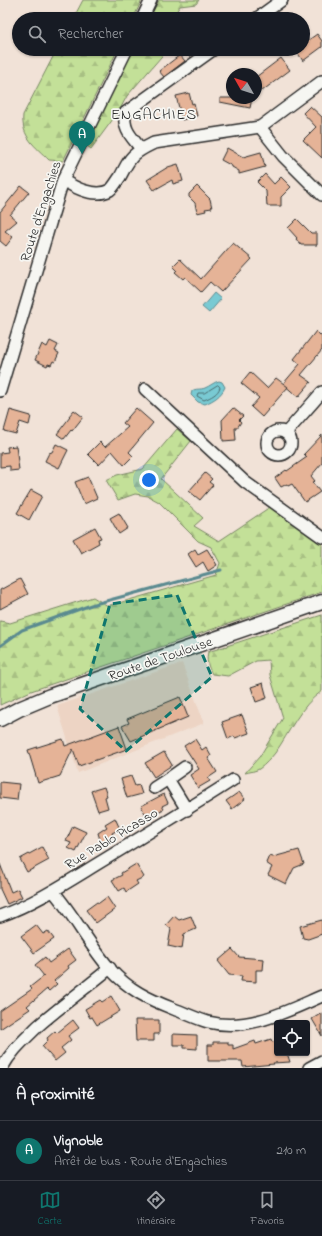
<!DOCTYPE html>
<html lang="fr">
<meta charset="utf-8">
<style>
body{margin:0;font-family:"Indie Flower",sans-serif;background:#242831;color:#f1f3f6}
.controls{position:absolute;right:12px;bottom:12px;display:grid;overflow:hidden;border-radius:4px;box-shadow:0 1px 3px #0004}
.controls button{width:36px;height:36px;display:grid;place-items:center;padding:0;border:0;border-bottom:1px solid #363941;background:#171b24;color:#f1f3f6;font:20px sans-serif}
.compass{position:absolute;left:226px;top:68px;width:36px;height:36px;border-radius:50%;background:#171b24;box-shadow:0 1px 3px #0004;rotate:309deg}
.you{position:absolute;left:149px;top:480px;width:14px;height:14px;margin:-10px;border:3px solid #fff;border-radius:50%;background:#1a73e8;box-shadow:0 0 0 6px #1a73e833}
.badge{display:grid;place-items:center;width:26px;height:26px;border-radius:50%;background:#0f766e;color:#fff;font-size:13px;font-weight:700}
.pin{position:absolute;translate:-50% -33px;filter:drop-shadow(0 1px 2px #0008)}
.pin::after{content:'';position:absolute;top:21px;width:14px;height:12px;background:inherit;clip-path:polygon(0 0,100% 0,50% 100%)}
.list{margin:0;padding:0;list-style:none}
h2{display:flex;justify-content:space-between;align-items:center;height:52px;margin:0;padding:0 16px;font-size:17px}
h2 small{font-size:13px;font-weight:400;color:#9ea1a6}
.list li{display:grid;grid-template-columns:26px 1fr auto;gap:12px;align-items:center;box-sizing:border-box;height:60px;padding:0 16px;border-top:1px solid #363941}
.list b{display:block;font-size:15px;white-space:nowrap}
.list p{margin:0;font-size:13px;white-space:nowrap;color:#9ea1a6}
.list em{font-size:13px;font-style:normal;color:#9ea1a6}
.icon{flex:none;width:22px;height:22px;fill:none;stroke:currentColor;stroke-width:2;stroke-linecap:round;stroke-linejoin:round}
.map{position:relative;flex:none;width:322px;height:1068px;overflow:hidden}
.search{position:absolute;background:#171b24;box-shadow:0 1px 3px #0004;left:12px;right:12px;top:12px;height:44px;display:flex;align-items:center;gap:10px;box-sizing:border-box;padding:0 14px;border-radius:22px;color:#9ea1a6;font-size:15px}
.sheet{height:112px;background:#171b24}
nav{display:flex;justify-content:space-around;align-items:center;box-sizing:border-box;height:56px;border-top:1px solid #363941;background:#171b24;font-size:11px;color:#9ea1a6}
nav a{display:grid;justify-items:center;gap:2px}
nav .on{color:#0f766e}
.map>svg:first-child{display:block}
.built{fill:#edd4c4}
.forest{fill:url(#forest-firs);stroke:#778662}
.water{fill:#79cad3;stroke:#5a8a90}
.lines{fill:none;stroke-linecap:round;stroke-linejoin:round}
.shore{stroke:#4a6b6e;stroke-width:1}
.stream{stroke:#5a8a90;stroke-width:3}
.building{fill:#e5b397;stroke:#2b2b2b}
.minor-casing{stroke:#2b2b2b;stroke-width:14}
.major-casing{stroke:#2b2b2b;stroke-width:17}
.minor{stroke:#f6f6f2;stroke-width:11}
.major{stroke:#f6f6f2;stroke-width:14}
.marked{fill:#0f766e;fill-opacity:0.2;stroke:#0f766e;stroke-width:3;stroke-dasharray:8 5;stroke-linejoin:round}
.labels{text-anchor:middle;stroke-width:3.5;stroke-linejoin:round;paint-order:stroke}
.street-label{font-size:14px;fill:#2b2b2b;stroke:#f6f6f2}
.neighbourhood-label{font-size:15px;letter-spacing:1px;fill:#2b2b2b;stroke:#f6f6f2}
</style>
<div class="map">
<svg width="322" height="1068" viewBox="0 0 322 1068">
<defs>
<pattern id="forest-firs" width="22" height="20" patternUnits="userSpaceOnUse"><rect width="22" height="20" fill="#c3e098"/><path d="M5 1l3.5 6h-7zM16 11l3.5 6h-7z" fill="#a8c083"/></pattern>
</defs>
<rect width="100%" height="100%" fill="#f1e2d7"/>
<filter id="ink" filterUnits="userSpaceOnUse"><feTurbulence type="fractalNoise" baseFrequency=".025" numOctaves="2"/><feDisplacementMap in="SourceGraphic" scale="8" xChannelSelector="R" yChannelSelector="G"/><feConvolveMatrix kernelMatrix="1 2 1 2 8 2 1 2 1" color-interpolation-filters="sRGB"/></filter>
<g filter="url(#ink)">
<!-- built -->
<path class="built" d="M182 663 204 723 78 773 57 706Z"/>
<!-- forest -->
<g class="forest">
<path d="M83 0H142L133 19H73Z"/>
<path d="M159 0H199L196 4 180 6 171 19H149Z"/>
<path d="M57 49H118L63 161 49 160C35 146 21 137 23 115Z"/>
<path d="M133 49H168L127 96 119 111 91 149 87 146 85 140Z"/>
<path d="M177 429 191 441 161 479 203 518 194 526 219 541 273 505 322 543V592L31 691 0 705V621L10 623 93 597 108 606 216 575 220 563 211 547 198 541 159 502 148 496 135 494 118 500 106 480 117 475 143 469Z"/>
<path d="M322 615V691C300 706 290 732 275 753 271 758 265 765 259 769 256 771 249 772 245 773L260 756 283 718 270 675 269 660 256 661 228 676 212 674C208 667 206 660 208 652Z"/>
</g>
<!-- water -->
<g class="water">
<path d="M214 293 221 299 209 313 202 307Z"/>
<path d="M219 381 222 382 225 387C221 396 214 400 205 404L198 402 191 395 192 391C196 388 200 390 205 388 210 386 214 382 219 381Z"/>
</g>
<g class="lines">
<!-- shore -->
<path class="shore" d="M218 385 220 387C218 394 211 397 204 400L197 396 198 393H204Z"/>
<!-- stream -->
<path class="stream" d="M0 646 22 630 91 605 221 570"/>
</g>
<!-- building -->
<g class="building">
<path d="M317 34 322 41V47L303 61 295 49H303V44Z"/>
<path d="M180 55 185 61 164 77 159 71Z"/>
<path d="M281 58 290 70 262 91 256 83V77Z"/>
<path d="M189 93 192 104 194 103 197 116 182 120 176 96Z"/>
<path d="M220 98H252L250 108 220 102Z"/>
<path d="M310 106 322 117V158L303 140 316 127 303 113Z"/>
<path d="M227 148 243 157 261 152 265 167 239 174V171L232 167V166L221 160Z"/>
<path d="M178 164 183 181 173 184 172 180 154 190 147 180 168 167Z"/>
<path d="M265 174 274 184 281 177 291 187 281 197V206H267L266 191 257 182Z"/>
<path d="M21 186 29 192 10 215 17 221 5 231 13 237 6 246 0 241V212Z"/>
<path d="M197 186 210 199 212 208 205 209 206 211 197 213 195 203 189 197V194Z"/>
<path d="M297 219 311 233H317V245H301L296 239 297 238 288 228Z"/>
<path d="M233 243 252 259 221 292 210 282 201 292 185 277 183 279 175 272 177 270 173 266 180 259 201 279Z"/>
<path d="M316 331 322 337V350L301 375 311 382 298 397 283 384 300 364 294 359Z"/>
<path d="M50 341 58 345 55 351 59 353 55 362 53 361 51 365 48 364 47 366 35 360 42 344 47 347Z"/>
<path d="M250 372 267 388 276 378 288 387 262 417 251 407 259 398 241 383Z"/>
<path d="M136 408 153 423 129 452 133 456 124 465 112 451 99 465 88 454 100 442 105 447 128 427 123 423Z"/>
<path d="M233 408 243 416 239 420 241 422 237 428H235L236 440 223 441 222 420Z"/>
<path d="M10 410 31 416 29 425 20 422 16 434 4 431Z"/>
<path d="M74 410 83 417 72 431 71 430 64 439 57 434 70 417 69 416Z"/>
<path d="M322 435V463L311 476 315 481 312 482 320 492 305 502 292 484 288 486 287 484 281 487 275 478 286 470 287 471 307 457 304 454Z"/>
<path d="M56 444 68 450 59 468 45 461 49 453 52 452Z"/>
<path d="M16 446 19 470 10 471V466L0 467V453L8 452 7 447Z"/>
<path d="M205 473 212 479 209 482 213 485 200 500 189 491Z"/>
<path d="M88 477 97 498 84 504 75 482Z"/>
<path d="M31 490 42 496 29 520 17 513Z"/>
<path d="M119 513 128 528 119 534 110 518Z"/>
<path d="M95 527 101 538 98 539 99 543 81 553 73 539Z"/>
<path d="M195 549 198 554 207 549 217 565 208 571 203 562 196 567 188 554Z"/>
<path d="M20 579 28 594 0 609V590Z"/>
<path d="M263 683 267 698 256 702 251 687Z"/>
<path d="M180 697 188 717 131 741 122 726 129 723 127 719Z"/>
<path d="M242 715 249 733 235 738 234 736 228 739 222 722Z"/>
<path d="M119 726 127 749 79 766 73 749 60 776 38 783 28 750 63 739 65 746Z"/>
<path d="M195 739 202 750 206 747 211 756 208 758 217 772 208 778 210 781 198 788 190 775 199 769 184 746Z"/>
<path d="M164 752 172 765 154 777 145 763Z"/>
<path d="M131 776 135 786 139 785 142 794 127 798 121 779Z"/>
<path d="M0 782 19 784 17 800 0 798Z"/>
<path d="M104 787 107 796 105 797 108 808 98 811 91 791Z"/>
<path d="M239 792 245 799 232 809 226 801Z"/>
<path d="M164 794 168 803 162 806 164 809 147 817 141 806Z"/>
<path d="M115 818 120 829 112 833 113 836 112 837 101 843 98 833 107 827 105 824Z"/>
<path d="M73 826 86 832 76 852 68 848 71 843 66 841Z"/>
<path d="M42 847 49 860 27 872 20 859Z"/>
<path d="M299 850 304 864 294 868 286 884 268 875 272 867 266 863 269 856 273 857Z"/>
<path d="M0 864 11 892 18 889 22 897 7 904 0 889Z"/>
<path d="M136 864 144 877 136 881 138 884 126 892 124 888 119 891 112 880 122 875 121 873Z"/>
<path d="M107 897 115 909 96 923 86 910 97 902 99 903Z"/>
<path d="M174 916 179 920 191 916 196 929 184 934 182 949 168 946 171 929 166 925Z"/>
<path d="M322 920V934L308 939 303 938 300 926Z"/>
<path d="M36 925 43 934 48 931 54 939 34 953 21 936Z"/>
<path d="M68 949 76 960 68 966 69 968 54 981 57 984 49 991 47 989 27 1006 30 1009 0 1029V1011L32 989 30 987 44 976 35 965 45 957 49 963Z"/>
<path d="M232 949 239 957 264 959 263 970H256V982L241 981 242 976 229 975 218 961Z"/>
<path d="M111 996 120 1011 97 1025 92 1017 90 1018 85 1009 100 1000 102 1002Z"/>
<path d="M322 1013V1036L312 1019Z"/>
<path d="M73 1020 79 1028 68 1036 71 1040 61 1048 65 1053 55 1061 42 1046 48 1040 47 1038 55 1031 57 1033Z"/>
<path d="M135 1020H159V1034H154V1041H136Z"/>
<path d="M173 1034 197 1035V1049L184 1048V1045H173Z"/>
<path d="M271 1039 272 1042 277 1041V1053H287L290 1062 273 1063 274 1064 243 1067 242 1061H208V1045H213V1042H228V1045H233V1049L255 1041 256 1044Z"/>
</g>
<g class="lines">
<!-- minor casing -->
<g class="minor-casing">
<g id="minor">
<path d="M142 19 151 0"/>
<path d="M256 19 282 0"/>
<path d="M260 127 283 156 322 195"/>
<path d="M141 149C131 136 123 130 125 113L214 49"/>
<path d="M63 180C75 188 95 198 110 190 113 188 117 181 120 177 124 170 127 162 133 156 139 150 146 147 154 143L260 127 322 81"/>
<path d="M145 389 245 482 322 537"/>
<path d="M0 391 63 180 127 49"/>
<circle cx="279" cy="443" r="12"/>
<path d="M286 433 322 392"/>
<path d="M168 779 185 767"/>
<path d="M154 788 168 779 187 810"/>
<path d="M53 891C74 915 89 945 110 969 129 990 148 999 174 1009 185 1013 197 1019 208 1022 248 1032 287 1011 322 996"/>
<path d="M0 916C36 903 69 881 102 861 146 834 190 808 233 780"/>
<path d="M2 1068C11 1051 25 1039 38 1026 61 1006 86 988 110 968"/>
<path d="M309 1068 322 1061"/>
</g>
</g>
<!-- major casing -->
<g class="major-casing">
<path id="major" d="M0 719 19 709 50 696 322 602"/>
</g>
<!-- minor -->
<use href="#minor" class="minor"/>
<!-- major -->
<use href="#major" class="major"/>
</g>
</g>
<!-- marked area -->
<path class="marked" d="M177 595 212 677 126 751 80 709 110 604Z"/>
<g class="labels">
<!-- street labels -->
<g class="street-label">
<text transform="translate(40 211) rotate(-72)" y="5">Route d'Engachies</text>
<text transform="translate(160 658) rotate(-19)" y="5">Route de Toulouse</text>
<text transform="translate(111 838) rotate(-31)" y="5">Rue Pablo Picasso</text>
</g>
<!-- neighbourhood labels -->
<g class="neighbourhood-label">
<text x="154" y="119">ENGACHIES</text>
</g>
</g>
</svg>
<div class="controls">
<button><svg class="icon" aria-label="locate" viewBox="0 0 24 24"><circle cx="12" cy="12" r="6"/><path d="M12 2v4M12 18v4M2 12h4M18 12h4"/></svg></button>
</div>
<svg class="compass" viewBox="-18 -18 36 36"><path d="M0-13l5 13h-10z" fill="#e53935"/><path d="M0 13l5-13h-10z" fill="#9ea1a6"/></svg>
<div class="you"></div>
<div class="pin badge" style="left:82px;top:154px">A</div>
<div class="search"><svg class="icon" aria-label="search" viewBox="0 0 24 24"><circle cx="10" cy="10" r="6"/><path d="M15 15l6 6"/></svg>Rechercher</div>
</div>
<section class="sheet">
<h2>À proximité<small></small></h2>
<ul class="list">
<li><span class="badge">A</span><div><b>Vignoble</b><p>Arrêt de bus · Route d'Engachies</p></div><em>210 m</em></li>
</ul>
</section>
<nav>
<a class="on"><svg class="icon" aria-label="map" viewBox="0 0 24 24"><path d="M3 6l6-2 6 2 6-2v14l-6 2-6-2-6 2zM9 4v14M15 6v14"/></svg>Carte</a>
<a><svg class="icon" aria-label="directions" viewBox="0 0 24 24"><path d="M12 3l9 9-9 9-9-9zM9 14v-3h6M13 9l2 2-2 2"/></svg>Itinéraire</a>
<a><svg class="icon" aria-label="saved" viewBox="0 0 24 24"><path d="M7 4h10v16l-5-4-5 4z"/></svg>Favoris</a>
</nav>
